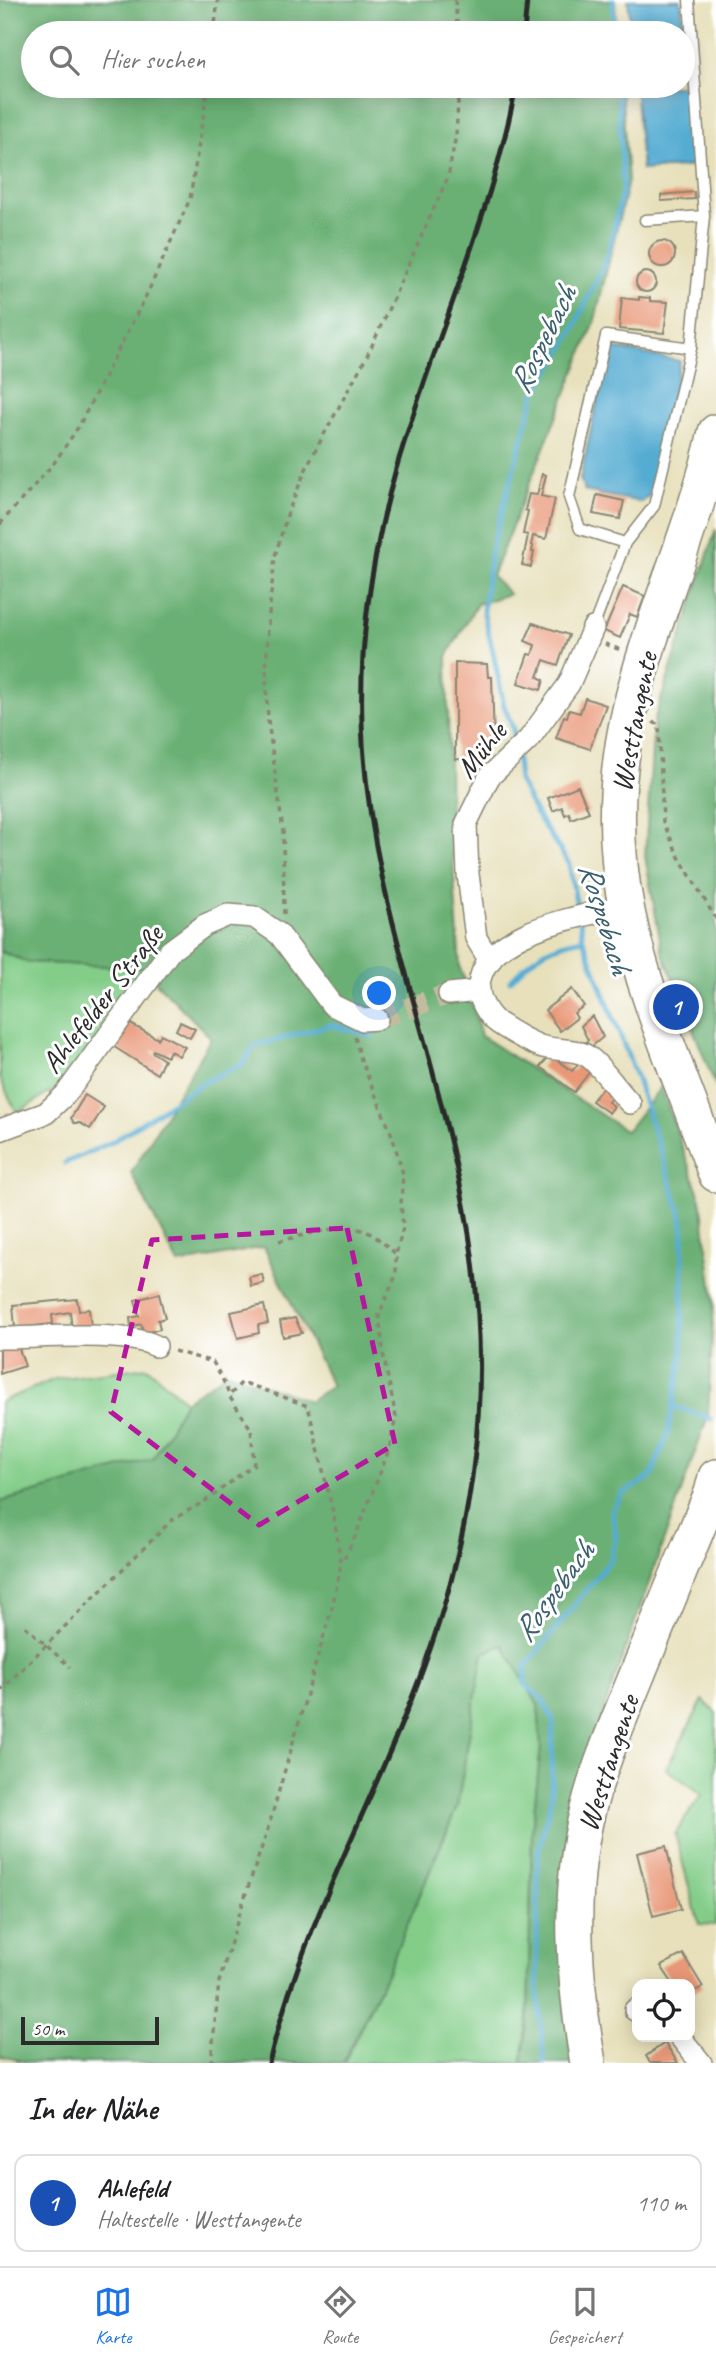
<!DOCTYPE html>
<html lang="de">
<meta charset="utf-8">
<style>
body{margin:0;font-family:Caveat,sans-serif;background:#f6f6f6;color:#202124}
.controls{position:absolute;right:21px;bottom:21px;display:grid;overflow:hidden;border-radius:14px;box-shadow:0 4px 18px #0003}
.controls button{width:63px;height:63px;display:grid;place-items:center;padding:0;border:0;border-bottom:2px solid #e0e0e0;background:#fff;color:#202124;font:35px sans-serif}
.scale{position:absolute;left:21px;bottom:18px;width:138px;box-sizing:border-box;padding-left:7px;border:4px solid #2b2b2b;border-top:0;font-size:19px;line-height:24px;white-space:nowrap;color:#2b2b2b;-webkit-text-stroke:5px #fff;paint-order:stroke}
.you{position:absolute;left:380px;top:994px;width:24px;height:24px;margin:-18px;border:5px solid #fff;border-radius:50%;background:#1a73e8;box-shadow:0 0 0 10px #1a73e833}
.badge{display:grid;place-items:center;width:46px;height:46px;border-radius:50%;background:#1a73e8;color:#fff;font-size:23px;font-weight:700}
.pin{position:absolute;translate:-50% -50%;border:4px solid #fff;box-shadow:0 2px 7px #0006}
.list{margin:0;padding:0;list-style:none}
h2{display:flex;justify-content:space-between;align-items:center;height:91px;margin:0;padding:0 28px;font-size:30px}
h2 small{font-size:23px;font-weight:400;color:#757577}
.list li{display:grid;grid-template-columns:46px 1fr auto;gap:21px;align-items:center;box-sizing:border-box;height:98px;margin:0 14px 14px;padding:0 14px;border:2px solid #e0e0e0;border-radius:14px}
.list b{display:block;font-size:26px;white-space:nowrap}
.list p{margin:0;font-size:23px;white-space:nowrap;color:#757577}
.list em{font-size:23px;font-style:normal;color:#757577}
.icon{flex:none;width:38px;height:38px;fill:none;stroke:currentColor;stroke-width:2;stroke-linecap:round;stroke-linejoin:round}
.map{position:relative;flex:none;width:716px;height:2063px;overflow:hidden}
.search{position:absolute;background:#fff;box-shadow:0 4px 18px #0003;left:21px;right:21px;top:21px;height:77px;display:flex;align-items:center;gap:18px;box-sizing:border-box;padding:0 24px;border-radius:38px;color:#757577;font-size:26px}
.sheet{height:203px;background:#fff}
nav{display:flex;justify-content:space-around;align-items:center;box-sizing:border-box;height:98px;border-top:2px solid #e0e0e0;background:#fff;font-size:19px;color:#757577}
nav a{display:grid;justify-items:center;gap:4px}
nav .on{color:#1a73e8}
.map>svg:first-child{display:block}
.green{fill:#83cd89;stroke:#577c5a;stroke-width:2}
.forest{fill:#6ab075;stroke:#4a6e50;stroke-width:2}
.water{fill:#55acd2;stroke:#406c7e;stroke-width:2}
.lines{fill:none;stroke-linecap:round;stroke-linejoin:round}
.stream{stroke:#55acd2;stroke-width:5}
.building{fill:#e99777}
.minor-tunnel{stroke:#c1bc9e;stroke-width:21;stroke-dasharray:21 10;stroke-linecap:butt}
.service-casing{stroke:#898673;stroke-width:13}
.minor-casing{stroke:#898673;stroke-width:24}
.primary-casing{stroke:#898673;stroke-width:38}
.path{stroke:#898673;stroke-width:3.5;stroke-dasharray:5 5;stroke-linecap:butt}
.service{stroke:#fff;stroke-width:10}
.minor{stroke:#fff;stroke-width:21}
.primary{stroke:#fff;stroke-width:35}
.rail{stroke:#2b2b2b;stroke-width:5}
.marked{fill:none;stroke:#b5179e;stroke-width:5;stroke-dasharray:14 9;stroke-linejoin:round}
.labels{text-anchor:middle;stroke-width:6;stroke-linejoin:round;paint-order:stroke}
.street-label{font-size:30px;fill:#2b2b2b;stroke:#fff}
.water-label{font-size:32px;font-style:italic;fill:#3c5f6e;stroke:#fff}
</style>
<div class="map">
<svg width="716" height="2063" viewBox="0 0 716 2063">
<rect width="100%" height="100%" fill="#fff"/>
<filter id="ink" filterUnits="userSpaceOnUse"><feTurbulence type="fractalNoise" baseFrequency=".0143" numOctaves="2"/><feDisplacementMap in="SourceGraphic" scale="14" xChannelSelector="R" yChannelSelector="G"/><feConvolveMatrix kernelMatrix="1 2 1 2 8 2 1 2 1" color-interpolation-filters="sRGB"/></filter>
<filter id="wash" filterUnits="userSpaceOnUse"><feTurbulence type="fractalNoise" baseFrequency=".00686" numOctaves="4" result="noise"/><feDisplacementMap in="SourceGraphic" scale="28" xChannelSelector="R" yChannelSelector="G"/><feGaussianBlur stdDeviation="1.57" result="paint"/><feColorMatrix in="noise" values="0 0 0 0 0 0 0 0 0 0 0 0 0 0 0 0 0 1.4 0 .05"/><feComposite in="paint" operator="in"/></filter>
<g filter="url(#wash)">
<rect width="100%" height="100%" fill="#e7e0bb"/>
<!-- green -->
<g class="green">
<path d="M0 951 27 962 142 968 69 1080 17 1113 0 1079Z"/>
<path d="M147 1367 185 1401 153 1459 0 1502V1402L55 1379Z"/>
<path d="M504 1645 538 1705 541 1746 532 1831 528 2016 522 2063H344L387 1972 457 1807 483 1652Z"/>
<path d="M703 1700 716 1713V1925L699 1924 675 1834 702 1794 666 1769Z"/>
</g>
<!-- forest -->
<g class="forest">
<path d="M0 0H615L617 33H33V86H621L628 181 594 324 492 576 509 594 477 604 447 656 450 816 460 968 470 995 481 1036 626 1131 661 1087 701 1200 714 1300 708 1416 568 1811 563 1930 571 2063H522L528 2016 532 1831 541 1746 538 1705 503 1645 483 1653 457 1807 387 1972 343 2063H31L0 2056V1502L153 1459 185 1401 228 1372 309 1401 332 1386 264 1247 178 1264 131 1173 211 1038 142 968 27 962 0 951Z"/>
<path d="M716 529V1087L662 951 645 856 654 721Z"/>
</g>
<!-- water -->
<g class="water">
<path d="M628 0H681L694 166 642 170 635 86H683V33H631Z"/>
<path d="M609 347 680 361 652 493 641 502 585 491 580 479Z"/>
</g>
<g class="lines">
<!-- stream -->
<g class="stream">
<path d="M613 0 615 33"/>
<path d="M515 745 513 728 504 706 493 652 483 610 491 551 535 394 569 339 608 255 623 188 618 86"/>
<path d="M517 759 519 780 534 811 569 864 578 912"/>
<path d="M510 981C533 956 548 945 583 939"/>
<path d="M65 1163 112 1142 204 1082 244 1063 254 1046 331 1025 372 1036"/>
<path d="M673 1406 711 1419"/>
<path d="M544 2063 537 1979 538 1853 551 1800 553 1720 543 1700 525 1684 526 1666 611 1559 616 1536 612 1511 622 1494 651 1477 667 1436 682 1360 683 1221 637 1079 583 939 580 922"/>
</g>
</g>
<g id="blocks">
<!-- building -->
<g class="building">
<path d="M694 192 695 199 661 201V195Z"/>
<circle cx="662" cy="254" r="13"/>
<circle cx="646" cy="282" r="10"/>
<path d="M639 297 650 298V301L668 302 664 333 619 329 622 298 639 300Z"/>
<path d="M542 474 546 475 541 496 555 499 546 539 533 536 531 545 533 546 532 552H534L531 567 522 565 528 535 523 534 528 511 525 510 529 494 537 495Z"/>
<path d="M597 495 624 501 620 519 593 514Z"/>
<path d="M623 587 645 596 637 617 630 614 620 638 604 631Z"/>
<path d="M533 623 569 635 558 665 544 660 538 677 544 680 541 690 518 683 528 654 532 655 535 645 525 641Z"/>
<path d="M455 663 487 664 488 677H492L494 743 480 744V760L455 759Z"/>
<path d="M585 698 606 705 590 749 556 738 564 716 567 717 569 710 580 713Z"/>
<path d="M578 786 589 812 571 819 569 813 565 815 562 807 553 811 548 798Z"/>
<path d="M572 989 584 1006 574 1013 577 1018 560 1031 545 1010Z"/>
<path d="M592 1016 603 1037 591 1047 586 1042 588 1040 581 1026Z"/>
<path d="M125 1021 158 1039 161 1034 185 1047 179 1056 170 1051 167 1057 153 1050 152 1052 164 1060 157 1074 111 1045Z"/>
<path d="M180 1022 195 1029 190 1038 176 1030Z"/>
<path d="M550 1055 572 1071 580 1062 591 1070 574 1092 540 1067Z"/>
<path d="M602 1081 614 1094 608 1102 614 1106 609 1113 592 1101 603 1087 600 1085Z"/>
<path d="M85 1095 104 1107 90 1129 80 1123H74L71 1118Z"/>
<path d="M262 1274 264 1283 251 1286 249 1277Z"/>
<path d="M159 1294 165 1318 158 1320 160 1329 144 1333 141 1324 131 1327 130 1318 139 1316 135 1300Z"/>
<path d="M77 1299 79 1311 89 1309 91 1327 72 1329 70 1312 52 1315 53 1324 15 1328 13 1305Z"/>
<path d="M264 1305 268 1323 258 1325 259 1333 238 1338 231 1312Z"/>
<path d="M295 1318 302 1333 283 1337 280 1321Z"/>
<path d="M17 1343 25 1366 0 1374V1349Z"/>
<path d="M666 1846 681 1909 653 1916 637 1853Z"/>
<path d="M683 1954 703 1987 690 1993V1984H673L661 1966Z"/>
<path d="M665 2043 678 2063H650L646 2056Z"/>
</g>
</g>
</g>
<g filter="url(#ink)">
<use href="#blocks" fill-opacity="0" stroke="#898673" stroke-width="2"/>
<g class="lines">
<!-- minor-tunnel -->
<path class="minor-tunnel" d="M377 1019 449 994"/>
<!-- service casing -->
<g class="service-casing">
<g id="service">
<path d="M689 0 704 216 691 348"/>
<path d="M645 220 704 216"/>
<path d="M593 628 625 543 580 529 569 497 606 336 691 348 654 506 625 543"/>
</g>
</g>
<!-- minor casing -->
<g class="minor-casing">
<g id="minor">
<path d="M624 906C582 917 483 930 479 986 478 999 488 1016 498 1023 510 1031 527 1041 540 1046 554 1051 575 1048 587 1056 598 1062 620 1093 630 1103"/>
<path d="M490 961 476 938 468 874 466 824 489 777 529 739 569 684 593 628"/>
<path d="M449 994 479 991"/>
<path d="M0 1130 46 1113 66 1094 170 951 205 925 228 915 254 917 279 934 332 1005 363 1020 377 1019"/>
<path d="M0 1338C39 1338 123 1330 156 1346"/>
<path d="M635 2010 637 2011"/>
<path d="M680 2037 701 2063"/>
</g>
</g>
<!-- primary casing -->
<g class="primary-casing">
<g id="primary">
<path d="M716 432C695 527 652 615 630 710 588 887 658 1013 716 1174"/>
<path d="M588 2063C574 1981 567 1891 588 1809 600 1762 621 1715 639 1670 663 1611 687 1552 712 1493L716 1477"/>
</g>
</g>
<!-- path -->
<g class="path">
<path d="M455 0 458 33"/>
<path d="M214 33 218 0"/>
<path d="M0 524 54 463 79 426 148 292 190 199 208 86"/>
<path d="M605 644 621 650"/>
<path d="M653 722 659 725 663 822 679 857 716 919"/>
<path d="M284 914 283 831 268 720 266 679 268 623 275 556 288 512 309 462 370 350 448 177 456 135 459 86"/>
<path d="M355 1037 361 1060 392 1135 403 1174 401 1204 403 1228 396 1254"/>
<path d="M279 1241C302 1236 335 1225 358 1229 372 1231 385 1245 396 1254V1275L379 1315 384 1359 396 1417 389 1450 355 1537 342 1562"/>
<path d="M25 1626 70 1667"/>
<path d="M0 1691 172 1520 210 1498 254 1464 251 1429 229 1396 226 1386 213 1362 174 1351"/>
<path d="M211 2063 219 1982 244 1899 267 1832 333 1604 341 1564 334 1517 308 1406 242 1382 229 1396"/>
</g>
<!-- service -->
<use href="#service" class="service"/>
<!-- minor -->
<use href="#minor" class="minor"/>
<!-- primary -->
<use href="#primary" class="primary"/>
<!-- rail -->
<g class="rail">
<path d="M524 33 527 0"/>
<path d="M269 2063C300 1932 367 1815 415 1690 444 1616 465 1540 474 1461 485 1369 479 1275 460 1185 429 1030 367 883 362 723 359 637 373 551 396 469 434 340 491 218 516 86"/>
</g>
</g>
</g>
<!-- marked area -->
<path class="marked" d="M347 1228 395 1444 259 1525 111 1412 152 1240Z"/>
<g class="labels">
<!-- street labels -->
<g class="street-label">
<text transform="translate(634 722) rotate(-79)" y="10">Westtangente</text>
<text transform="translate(481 750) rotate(-51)" y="10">Mühle</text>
<text transform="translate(102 999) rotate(-52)" y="10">Ahlefelder Straße</text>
<text transform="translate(608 1763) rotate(-72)" y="10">Westtangente</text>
</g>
<!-- water labels -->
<g class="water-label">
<text transform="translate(542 339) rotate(-64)" y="11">Rospebach</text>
<text transform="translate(606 918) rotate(73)" y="11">Rospebach</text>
<text transform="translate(553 1591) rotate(-54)" y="11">Rospebach</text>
</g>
</g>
</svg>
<div class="controls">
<button><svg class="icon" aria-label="locate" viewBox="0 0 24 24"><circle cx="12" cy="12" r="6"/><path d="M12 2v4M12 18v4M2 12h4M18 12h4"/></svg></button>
</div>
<div class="scale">50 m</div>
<div class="you"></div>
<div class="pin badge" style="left:676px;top:1007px;background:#1a4fb4">1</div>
<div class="search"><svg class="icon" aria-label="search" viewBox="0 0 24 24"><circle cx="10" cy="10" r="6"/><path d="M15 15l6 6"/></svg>Hier suchen</div>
</div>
<section class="sheet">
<h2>In der Nähe<small></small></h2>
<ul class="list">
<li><span class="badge" style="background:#1a4fb4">1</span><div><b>Ahlefeld</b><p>Haltestelle · Westtangente</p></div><em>110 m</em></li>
</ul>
</section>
<nav>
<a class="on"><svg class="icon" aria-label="map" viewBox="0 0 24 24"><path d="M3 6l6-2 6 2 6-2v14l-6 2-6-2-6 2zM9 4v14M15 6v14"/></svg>Karte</a>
<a><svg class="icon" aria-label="directions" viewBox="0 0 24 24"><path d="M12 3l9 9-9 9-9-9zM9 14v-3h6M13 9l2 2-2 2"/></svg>Route</a>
<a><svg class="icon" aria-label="saved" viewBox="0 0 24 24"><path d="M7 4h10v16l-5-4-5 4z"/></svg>Gespeichert</a>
</nav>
